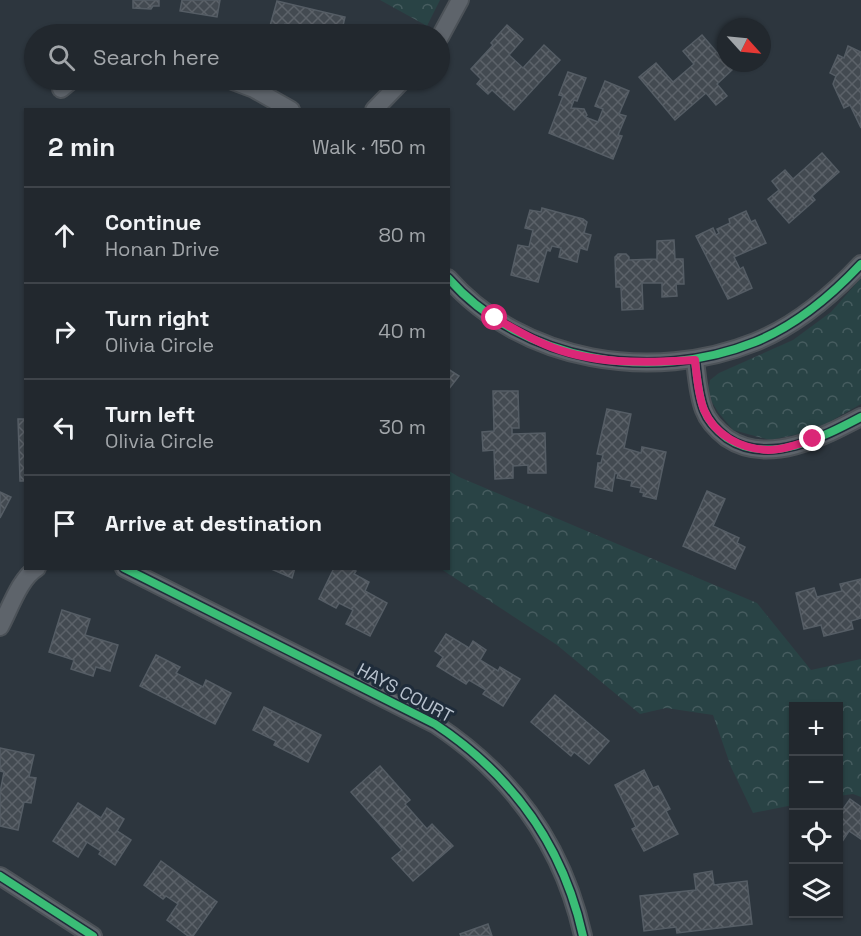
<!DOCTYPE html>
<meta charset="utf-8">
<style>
body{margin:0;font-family:"Space Grotesk",sans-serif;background:#2e343a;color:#f1f3f6}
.controls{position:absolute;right:18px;bottom:18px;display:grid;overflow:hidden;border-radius:0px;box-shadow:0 2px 4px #0004}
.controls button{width:54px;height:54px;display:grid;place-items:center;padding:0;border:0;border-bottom:2px solid #3f444a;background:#22282e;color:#f1f3f6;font:30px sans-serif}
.compass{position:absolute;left:717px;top:18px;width:54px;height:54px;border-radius:50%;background:#22282e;box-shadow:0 2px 4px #0004;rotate:117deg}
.stop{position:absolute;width:18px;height:18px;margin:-14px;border:4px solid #db2777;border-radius:50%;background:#fff}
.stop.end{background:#db2777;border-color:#fff;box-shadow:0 2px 6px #0008}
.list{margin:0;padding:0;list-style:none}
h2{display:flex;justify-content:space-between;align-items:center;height:78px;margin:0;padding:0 24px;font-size:26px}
h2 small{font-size:20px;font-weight:400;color:#a2a6aa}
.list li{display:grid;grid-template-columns:39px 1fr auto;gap:18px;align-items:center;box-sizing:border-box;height:96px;padding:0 24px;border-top:2px solid #3f444a}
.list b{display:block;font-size:22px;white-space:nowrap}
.list p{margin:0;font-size:20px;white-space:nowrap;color:#a2a6aa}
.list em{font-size:20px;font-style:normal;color:#a2a6aa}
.icon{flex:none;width:33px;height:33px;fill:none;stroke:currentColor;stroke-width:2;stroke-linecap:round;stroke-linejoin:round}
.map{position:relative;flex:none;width:861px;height:936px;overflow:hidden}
.search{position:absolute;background:#22282e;box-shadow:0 2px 4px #0004;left:24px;top:24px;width:426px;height:66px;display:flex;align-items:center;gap:15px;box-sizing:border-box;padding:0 21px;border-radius:33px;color:#a2a6aa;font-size:22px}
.panel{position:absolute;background:#22282e;box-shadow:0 2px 4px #0004;left:24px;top:108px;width:426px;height:462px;border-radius:0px}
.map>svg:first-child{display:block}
.forest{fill:url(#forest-crowns)}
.building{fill:url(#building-cross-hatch);stroke:#555d65;stroke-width:1.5}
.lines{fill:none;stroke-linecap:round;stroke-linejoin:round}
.minor-casing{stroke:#4c5258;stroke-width:20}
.minor{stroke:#5e646b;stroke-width:16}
.cycleway-casing{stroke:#1f2c3a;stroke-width:11}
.cycleway{stroke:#3abd76;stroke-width:8}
.route{stroke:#db2777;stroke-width:8}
.labels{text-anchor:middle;stroke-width:6;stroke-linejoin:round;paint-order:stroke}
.street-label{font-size:18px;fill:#b8c2ce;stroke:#1f2c3a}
</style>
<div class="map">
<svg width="861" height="936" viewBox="0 0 861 936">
<defs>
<pattern id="forest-crowns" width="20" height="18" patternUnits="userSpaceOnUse" patternTransform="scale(1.5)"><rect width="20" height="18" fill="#294345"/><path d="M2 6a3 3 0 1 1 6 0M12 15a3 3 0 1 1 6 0" fill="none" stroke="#465c5f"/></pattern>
<pattern id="building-cross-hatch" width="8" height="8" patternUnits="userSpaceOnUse" patternTransform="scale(1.5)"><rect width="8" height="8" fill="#434a51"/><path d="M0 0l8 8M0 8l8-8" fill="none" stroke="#5c6269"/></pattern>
</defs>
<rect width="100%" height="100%" fill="#2d363e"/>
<!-- forest -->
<g class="forest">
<path d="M380 0H440L427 26Z"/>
<path d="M861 278V404L813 431 770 440 733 430 718 412 707 394 710 380 719 373 793 340 831 312Z"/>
<path d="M449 471 459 477 757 603 811 670 861 659V797L853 794 839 796 838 706H794L793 805 753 813 731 767 713 715 666 708 640 714 557 645 441 569 448 568Z"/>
</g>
<!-- building -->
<g class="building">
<path d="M133 0H159V6H153L151 9 133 8Z"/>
<path d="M182 0H220L217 17 180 11Z"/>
<path d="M277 1 345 17 341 34H306L290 30 291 25 285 24 284 30 270 26Z"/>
<path d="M507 25 523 39 509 55 523 68 544 45 560 60 514 110 492 90 488 94 477 84 481 79 471 69 493 45 491 43Z"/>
<path d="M702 35 732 70 717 84 727 96 716 105 706 93 675 120 639 77 656 63 673 82 694 64 683 51Z"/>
<path d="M848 46 861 52V128L850 105 844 108 833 84 836 76 830 73 838 55 844 58Z"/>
<path d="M568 72 586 78 577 101 574 100 571 108 584 109 587 115 585 117 598 122 603 109 595 106 605 81 629 91 619 114 626 116 618 135 622 136 613 159 549 133 563 96 559 95Z"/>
<path d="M822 153 839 172 812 196 815 200 789 223 768 199 779 190 772 181 785 170 793 179Z"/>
<path d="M542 208 583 219 587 222 584 233 591 235 587 250 580 248 577 262 559 257 561 248 552 246 550 251 547 250 538 282 511 275 518 245 529 247 533 230 525 228 530 210 541 212Z"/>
<path d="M746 211 751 222 755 220 766 243 734 257 740 269 743 267 752 288 728 299 696 236 713 228 716 235 719 233 717 229 730 223 729 219Z"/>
<path d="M674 240 675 259H683L684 284H676L677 296 662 297V283H642L643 309 622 310 621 287H616L615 257 618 254H626L629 257V260L657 259V241Z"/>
<path d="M448 369 459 376 448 390Z"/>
<path d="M493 391H518L519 428H512V434L545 433 546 473H528V465L513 466V478L495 479 494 450 483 451 482 432 494 431Z"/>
<path d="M607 409 631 414 624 448 641 453 642 447 666 452 656 499 643 496 644 493 640 492 641 488 631 486 632 481 617 478 618 474 615 473 612 491 595 487 598 463H601L603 455 597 454Z"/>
<path d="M18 419H26V481H20Z"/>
<path d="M707 491 725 499 713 526 739 538 737 543 745 547 735 569 683 546Z"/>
<path d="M0 492 11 497 0 518Z"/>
<path d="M269 568H295L292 578Z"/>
<path d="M334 568H351L356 571 354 574 369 582 365 591 387 603 370 636 346 624 353 610 339 603 336 608 319 599Z"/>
<path d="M861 579V618L851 621 853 629 824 636 821 625 804 629 796 593 814 588 817 597 842 591 840 584Z"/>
<path d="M62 610 90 619 85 635 118 645 110 671 96 667 93 676 71 669 74 660 49 652Z"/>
<path d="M446 634 469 648 473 641 486 650 480 660 498 671 500 667 520 679 503 706 483 694 486 690 469 680 466 684 437 666 443 657 435 651Z"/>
<path d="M156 655 180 667 176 673 203 687 206 680 231 693 215 724 140 686Z"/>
<path d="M555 695 609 741 589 764 574 752 571 756 531 722Z"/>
<path d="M264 707 321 735 308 762 274 745 276 741 253 730Z"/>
<path d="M0 748 34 755 29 777 36 778 31 803 24 802 18 830 0 826V792L4 772 0 771Z"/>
<path d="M380 766 410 800 405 804 427 829 432 824 453 846 413 881 392 858 402 850 351 792Z"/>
<path d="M644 770 653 788 658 786 670 809 666 811 678 834 644 851 632 829 636 827 615 785Z"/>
<path d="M850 799 861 807V839L849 831 838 848V816Z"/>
<path d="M78 803 101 818 107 808 124 819 117 831 131 840 115 865 99 854 101 851 87 842 78 857 53 841Z"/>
<path d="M161 861 217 902 193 936H188L167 920 178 904 166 896 163 899 144 885Z"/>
<path d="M712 871 714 885 747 881 752 924 677 933 676 927 644 931 640 896 696 890 694 874Z"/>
<path d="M488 924 492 936H461L460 934Z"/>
</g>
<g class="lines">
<!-- minor casing -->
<g class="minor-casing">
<g id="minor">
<path d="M440 37 460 0"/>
<path d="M230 80 254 89 291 110"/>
<path d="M61 89 72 80"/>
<path d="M374 110 403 80"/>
<path d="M448 278C523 363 653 383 755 342 797 325 831 296 861 264"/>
<path d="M695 360C697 377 698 394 704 410 708 421 718 431 727 438 768 466 823 437 861 417"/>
<path d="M124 568 435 724C512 775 563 845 583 936"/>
<path d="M0 627C10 609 19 579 37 568"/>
<path d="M0 876 93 936"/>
</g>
</g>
<!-- minor -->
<use href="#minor" class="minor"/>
<!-- cycleway casing -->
<g class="cycleway-casing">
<g id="cycleway">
<path d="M448 278C523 363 653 383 755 342 797 325 831 296 861 264"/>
<path d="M695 360C697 377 698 394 704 410 708 421 718 431 727 438 768 466 823 437 861 417"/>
<path d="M124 568 435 724C512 775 563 845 583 936"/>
<path d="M0 876 93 936"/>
</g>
</g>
<!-- cycleway -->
<use href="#cycleway" class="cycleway"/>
</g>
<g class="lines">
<!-- route -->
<path class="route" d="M495 318C511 327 527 337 544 344 591 365 645 363 695 360 697 377 698 395 704 410 715 436 742 449 768 450 783 450 799 444 813 439"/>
</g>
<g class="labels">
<!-- street labels -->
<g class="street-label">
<text transform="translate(405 693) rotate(28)" y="6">HAYS COURT</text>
</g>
</g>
</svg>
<div class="controls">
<button>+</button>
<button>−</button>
<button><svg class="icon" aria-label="locate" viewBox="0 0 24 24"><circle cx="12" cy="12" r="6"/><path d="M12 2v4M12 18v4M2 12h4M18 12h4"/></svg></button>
<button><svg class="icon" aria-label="layers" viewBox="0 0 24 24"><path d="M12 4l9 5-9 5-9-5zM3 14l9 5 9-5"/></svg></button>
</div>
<svg class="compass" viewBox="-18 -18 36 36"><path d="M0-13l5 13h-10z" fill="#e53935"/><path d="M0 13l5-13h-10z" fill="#a2a6aa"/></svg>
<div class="stop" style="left:495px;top:318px"></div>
<div class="stop end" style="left:813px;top:439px"></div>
<div class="search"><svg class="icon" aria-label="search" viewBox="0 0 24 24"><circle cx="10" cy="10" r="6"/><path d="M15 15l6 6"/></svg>Search here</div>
<section class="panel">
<h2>2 min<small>Walk · 150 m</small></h2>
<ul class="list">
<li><svg class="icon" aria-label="ahead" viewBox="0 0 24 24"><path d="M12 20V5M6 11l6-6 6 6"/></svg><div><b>Continue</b><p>Honan Drive</p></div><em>80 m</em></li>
<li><svg class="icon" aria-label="right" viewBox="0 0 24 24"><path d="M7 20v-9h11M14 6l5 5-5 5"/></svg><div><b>Turn right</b><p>Olivia Circle</p></div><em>40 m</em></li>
<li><svg class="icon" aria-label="left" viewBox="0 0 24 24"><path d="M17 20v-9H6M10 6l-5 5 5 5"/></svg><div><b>Turn left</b><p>Olivia Circle</p></div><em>30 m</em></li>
<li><svg class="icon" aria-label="arrive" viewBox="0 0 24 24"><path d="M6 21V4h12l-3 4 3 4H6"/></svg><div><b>Arrive at destination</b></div></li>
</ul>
</section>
</div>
